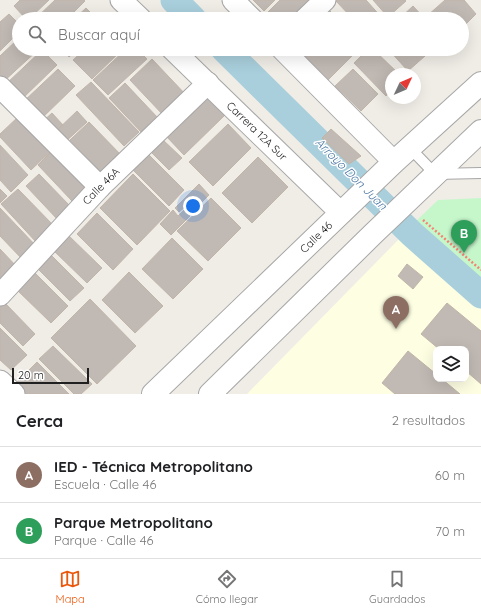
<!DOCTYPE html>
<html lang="es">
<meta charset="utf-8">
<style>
body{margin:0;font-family:Quicksand,sans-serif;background:#f2f2f2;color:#202124}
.controls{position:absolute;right:12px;bottom:12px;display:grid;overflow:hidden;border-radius:8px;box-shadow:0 4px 16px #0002}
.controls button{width:36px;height:36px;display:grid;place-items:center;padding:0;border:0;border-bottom:1px solid #e0e0e0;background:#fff;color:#202124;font:20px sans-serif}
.compass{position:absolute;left:385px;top:68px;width:36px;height:36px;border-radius:50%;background:#fff;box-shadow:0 4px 16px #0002;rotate:46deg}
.scale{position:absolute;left:12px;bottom:10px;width:77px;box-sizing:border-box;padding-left:4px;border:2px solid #202020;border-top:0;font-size:11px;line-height:14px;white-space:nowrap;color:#202020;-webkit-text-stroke:3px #fff;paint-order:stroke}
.you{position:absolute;left:193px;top:206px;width:14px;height:14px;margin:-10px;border:3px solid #fff;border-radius:50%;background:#1a73e8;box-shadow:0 0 0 6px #1a73e833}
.badge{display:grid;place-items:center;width:26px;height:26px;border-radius:50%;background:#ea580c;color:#fff;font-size:13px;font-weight:700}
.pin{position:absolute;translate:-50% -33px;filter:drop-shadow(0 1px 2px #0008)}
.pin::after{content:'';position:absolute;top:21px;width:14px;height:12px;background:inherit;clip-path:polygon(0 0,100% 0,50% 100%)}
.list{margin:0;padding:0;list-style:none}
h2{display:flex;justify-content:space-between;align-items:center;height:52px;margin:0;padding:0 16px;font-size:17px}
h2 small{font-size:13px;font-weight:400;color:#757577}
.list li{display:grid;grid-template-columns:26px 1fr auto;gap:12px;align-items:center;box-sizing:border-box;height:56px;padding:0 16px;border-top:1px solid #e0e0e0}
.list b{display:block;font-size:15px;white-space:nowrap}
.list p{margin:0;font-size:13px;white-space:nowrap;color:#757577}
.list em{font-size:13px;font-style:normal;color:#757577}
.icon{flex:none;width:22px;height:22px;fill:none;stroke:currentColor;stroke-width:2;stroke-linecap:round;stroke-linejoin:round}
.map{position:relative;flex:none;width:481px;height:394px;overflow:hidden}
.search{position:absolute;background:#fff;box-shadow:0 4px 16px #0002;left:12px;right:12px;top:12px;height:44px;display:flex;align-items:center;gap:10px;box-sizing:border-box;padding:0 14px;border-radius:22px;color:#757577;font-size:15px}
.sheet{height:164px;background:#fff}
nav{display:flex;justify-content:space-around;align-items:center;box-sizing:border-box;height:56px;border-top:1px solid #e0e0e0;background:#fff;font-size:11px;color:#757577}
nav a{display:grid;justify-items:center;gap:2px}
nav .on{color:#ea580c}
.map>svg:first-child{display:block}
.education{fill:#fdfee2;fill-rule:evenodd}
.park{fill:#c6f7cb}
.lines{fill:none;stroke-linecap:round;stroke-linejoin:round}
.canal{stroke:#a9cfdc;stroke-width:27}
.building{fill:#c1b9b3;stroke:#c1b5aa}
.service-casing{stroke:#a7a7a7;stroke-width:12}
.minor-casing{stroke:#a7a7a7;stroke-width:23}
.tertiary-casing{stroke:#a7a7a7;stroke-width:24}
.path{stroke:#f48473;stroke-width:2.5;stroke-dasharray:2 2;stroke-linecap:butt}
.service{stroke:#fff;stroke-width:10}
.minor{stroke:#fff;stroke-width:21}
.tertiary{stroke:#fff;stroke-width:22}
.labels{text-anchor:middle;stroke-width:3;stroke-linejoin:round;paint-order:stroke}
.street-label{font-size:11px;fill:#202020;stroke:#fff}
.water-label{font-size:12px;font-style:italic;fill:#4c76a4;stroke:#fff}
</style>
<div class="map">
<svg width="481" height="394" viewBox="0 0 481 394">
<rect width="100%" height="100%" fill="#f0ede7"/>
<!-- education -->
<path class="education" d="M401 237 481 309V394H247ZM436 349H466V379H436Z"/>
<!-- park -->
<path class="park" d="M481 198V282L413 224 438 200Z"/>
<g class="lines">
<!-- canal -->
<g class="canal">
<path d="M174 0 193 19"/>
<path d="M224 49 412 234 481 295"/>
</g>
</g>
<!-- building -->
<g class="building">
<path d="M20 0H49L29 19H26L14 6Z"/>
<path d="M55 0H84L85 1 67 19H35Z"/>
<path d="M253 0H275L264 11Z"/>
<path d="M280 0H312L297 19H271L266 14Z"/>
<path d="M335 0H366L383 19H353Z"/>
<path d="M373 0H405L406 1 388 17Z"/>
<path d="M445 0H464L476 14 462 28V19H430L427 16Z"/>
<path d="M325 6 338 19H312Z"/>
<path d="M413 6 425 19H399Z"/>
<path d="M86 8 97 19H74Z"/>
<path d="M9 14 19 24V32L0 51V22Z"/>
<path d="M19 38V49H39L3 82 0 79V56Z"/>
<path d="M62 49H78L69 57Z"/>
<path d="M85 49H123L92 79 73 60Z"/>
<path d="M126 49H137L147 59 108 95 93 80Z"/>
<path d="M297 49H359L328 80Z"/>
<path d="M368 49H373L399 74H391V91L386 96 354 63Z"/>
<path d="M388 49H420L425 56 408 71Z"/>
<path d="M42 50 57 65 21 100 6 84Z"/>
<path d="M152 59 187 96 165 117 130 80Z"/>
<path d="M58 69 75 86 39 121 22 103Z"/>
<path d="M353 69 378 94 361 111 335 86Z"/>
<path d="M91 82 139 132 124 146 76 95Z"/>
<path d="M125 83 158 118 142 133 109 98Z"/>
<path d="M206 96 225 115 184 155 166 136Z"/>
<path d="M77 111 87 122 63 144 53 134Z"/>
<path d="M52 113 63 125 53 134 42 122Z"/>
<path d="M18 117 51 151 31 170 0 137V134Z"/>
<path d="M89 122 122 156 103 174 70 140Z"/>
<path d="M228 124 251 148 213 186 189 162Z"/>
<path d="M331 129 361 156 349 164 322 138Z"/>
<path d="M162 139 182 158 169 170 150 151Z"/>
<path d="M0 145 28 175 11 192 0 180Z"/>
<path d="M53 150 88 186 72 201 38 165Z"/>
<path d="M149 155 184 190 169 206 133 170Z"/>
<path d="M258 157 288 187 252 223 222 193Z"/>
<path d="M39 174 71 207 58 220 26 186Z"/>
<path d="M133 174 170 211 137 245 100 208Z"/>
<path d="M199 184 209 195 191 213 185 207 179 212 175 208Z"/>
<path d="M0 189 7 196 0 203Z"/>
<path d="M18 189 54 226 37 243 1 204Z"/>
<path d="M211 198 241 228 208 261 177 231Z"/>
<path d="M0 208 37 247 23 260 0 236Z"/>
<path d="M173 210 178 216 184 210 190 216 171 235 160 224Z"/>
<path d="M97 213 133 249 113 270 77 234Z"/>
<path d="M67 234 102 268 87 283 52 249Z"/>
<path d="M172 238 203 269 173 299 142 269Z"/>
<path d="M0 249 18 268 0 283Z"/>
<path d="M50 254 84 288 70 301 36 267Z"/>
<path d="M407 264 423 277 413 289 398 276Z"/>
<path d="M33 271 68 306 51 323 15 288Z"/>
<path d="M129 272 163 306 135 333 102 300Z"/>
<path d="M90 299 136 346 97 384 51 338Z"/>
<path d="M4 302 35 334 23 346 0 323V306Z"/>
<path d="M447 303 481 331V384L466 371V349H439L421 334Z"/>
<path d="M0 328 27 355 11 370 0 360Z"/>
<path d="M53 346 92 384 81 394H74L39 359Z"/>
<path d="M408 351 436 374V379H442L460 394H395L382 383Z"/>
<path d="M37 362 69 394H25L15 384Z"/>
</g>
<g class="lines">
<!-- service casing -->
<g class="service-casing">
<path id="service" d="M410 148 435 174 481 173"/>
</g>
<!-- minor casing -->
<g class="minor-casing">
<g id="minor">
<path d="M121 0 141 19"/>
<path d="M233 0 252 19"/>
<path d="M305 19 325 0"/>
<path d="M172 49 341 213"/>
<path d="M282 49 394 162"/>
<path d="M0 87 100 187"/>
<path d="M0 295 100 187 208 83"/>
<path d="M0 381 14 394"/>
</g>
</g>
<!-- tertiary casing -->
<g class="tertiary-casing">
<g id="tertiary">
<path d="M153 394 394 162 481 83"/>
<path d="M210 394 373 234 481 131"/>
</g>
</g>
<!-- path -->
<path class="path" d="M423 220 481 270"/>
<!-- service -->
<use href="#service" class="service"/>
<!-- minor -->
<use href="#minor" class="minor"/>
<!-- tertiary -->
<use href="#tertiary" class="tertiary"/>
</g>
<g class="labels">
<!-- street labels -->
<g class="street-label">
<text transform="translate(257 131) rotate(44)" y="4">Carrera 12A Sur</text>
<text transform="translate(101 186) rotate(-45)" y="4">Calle 46A</text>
<text transform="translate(316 237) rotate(-44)" y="4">Calle 46</text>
</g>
<!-- water labels -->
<g class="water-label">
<text transform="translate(351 174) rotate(45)" y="4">Arroyo Don Juan</text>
</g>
</g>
</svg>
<div class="controls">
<button><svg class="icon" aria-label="layers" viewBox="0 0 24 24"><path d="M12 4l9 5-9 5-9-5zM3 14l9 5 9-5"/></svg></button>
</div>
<svg class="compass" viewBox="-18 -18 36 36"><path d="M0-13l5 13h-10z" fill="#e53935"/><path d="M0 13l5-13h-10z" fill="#757577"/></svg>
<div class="scale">20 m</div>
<div class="you"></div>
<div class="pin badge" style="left:396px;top:329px;background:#8d6e63">A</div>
<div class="pin badge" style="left:464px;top:253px;background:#2e9e5b">B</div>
<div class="search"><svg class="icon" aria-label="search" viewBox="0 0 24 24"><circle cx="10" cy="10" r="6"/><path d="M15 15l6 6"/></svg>Buscar aquí</div>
</div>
<section class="sheet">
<h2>Cerca<small>2 resultados</small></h2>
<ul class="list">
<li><span class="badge" style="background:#8d6e63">A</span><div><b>IED - Técnica Metropolitano</b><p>Escuela · Calle 46</p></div><em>60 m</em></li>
<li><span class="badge" style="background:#2e9e5b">B</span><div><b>Parque Metropolitano</b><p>Parque · Calle 46</p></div><em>70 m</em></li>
</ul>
</section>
<nav>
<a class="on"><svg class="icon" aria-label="map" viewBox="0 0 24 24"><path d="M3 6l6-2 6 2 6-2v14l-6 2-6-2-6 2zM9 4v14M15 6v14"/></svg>Mapa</a>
<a><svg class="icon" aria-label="directions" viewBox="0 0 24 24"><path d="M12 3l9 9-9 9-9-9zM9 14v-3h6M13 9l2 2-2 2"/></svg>Cómo llegar</a>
<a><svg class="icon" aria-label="saved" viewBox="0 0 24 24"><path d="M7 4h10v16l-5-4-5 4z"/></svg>Guardados</a>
</nav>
